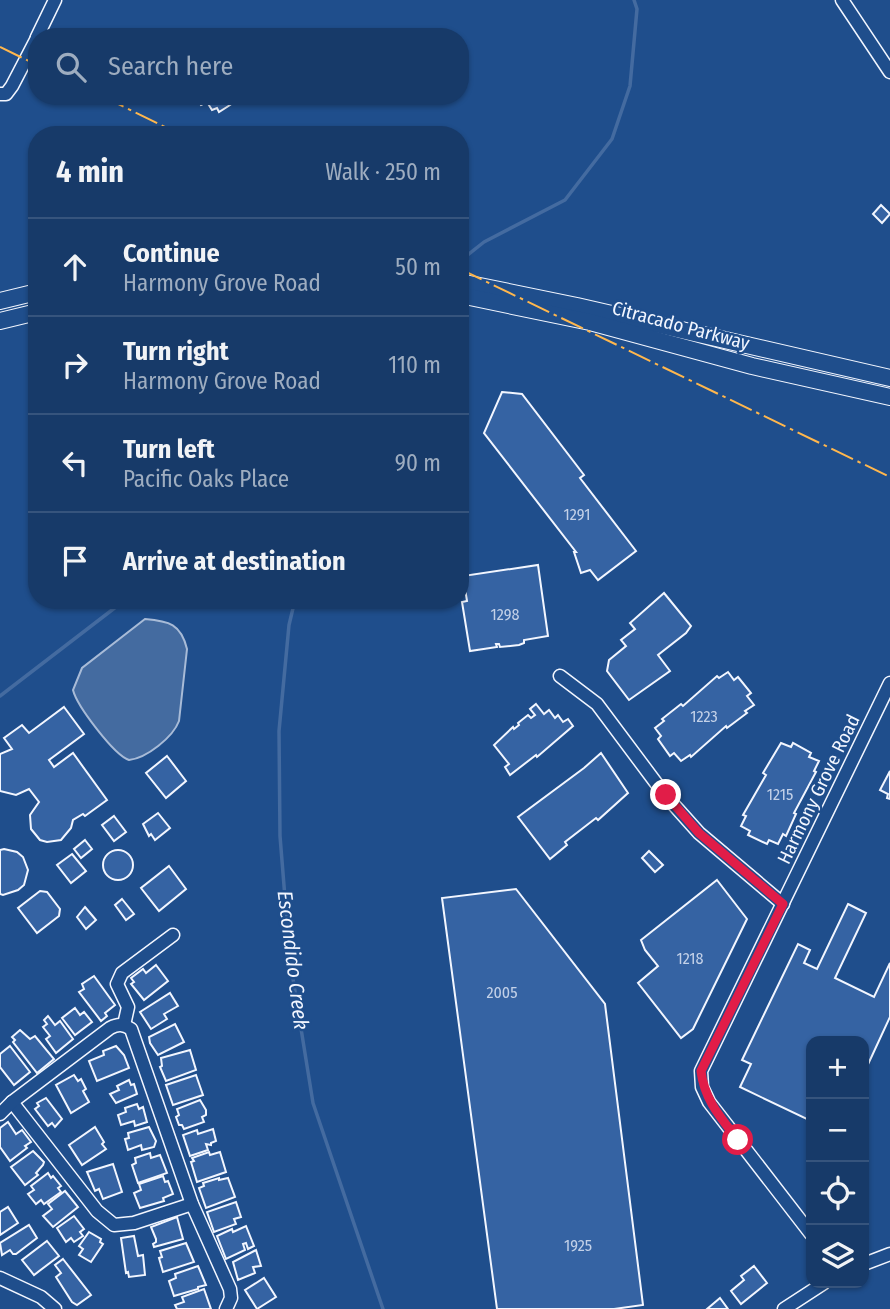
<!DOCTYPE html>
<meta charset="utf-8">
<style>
body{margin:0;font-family:"Fira Sans Condensed",sans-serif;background:#244571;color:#f1f3f6}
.controls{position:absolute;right:21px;bottom:21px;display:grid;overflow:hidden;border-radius:14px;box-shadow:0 2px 5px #0004}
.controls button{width:63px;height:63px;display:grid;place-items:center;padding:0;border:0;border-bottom:2px solid #36547d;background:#173a69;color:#f1f3f6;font:35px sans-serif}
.stop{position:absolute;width:21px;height:21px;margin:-16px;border:5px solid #e11d48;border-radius:50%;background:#fff}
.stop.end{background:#e11d48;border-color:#fff;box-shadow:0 2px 7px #0008}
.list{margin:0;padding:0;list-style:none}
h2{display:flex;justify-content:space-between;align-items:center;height:91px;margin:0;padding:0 28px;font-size:30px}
h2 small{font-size:23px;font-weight:400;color:#9eadc0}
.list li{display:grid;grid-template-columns:46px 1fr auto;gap:21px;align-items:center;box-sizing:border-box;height:98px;padding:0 28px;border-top:2px solid #36547d}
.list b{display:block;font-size:26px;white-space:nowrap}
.list p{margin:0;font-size:23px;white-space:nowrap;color:#9eadc0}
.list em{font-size:23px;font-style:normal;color:#9eadc0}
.icon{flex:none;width:38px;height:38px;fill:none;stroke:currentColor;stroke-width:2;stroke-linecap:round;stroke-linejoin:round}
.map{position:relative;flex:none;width:890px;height:1309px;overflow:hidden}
.search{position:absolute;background:#173a69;box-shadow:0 2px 5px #0004;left:28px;top:28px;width:441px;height:77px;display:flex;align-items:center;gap:18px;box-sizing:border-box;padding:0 24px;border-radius:28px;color:#9eadc0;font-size:26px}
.panel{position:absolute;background:#173a69;box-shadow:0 2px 5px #0004;left:28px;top:126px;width:441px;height:483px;border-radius:28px}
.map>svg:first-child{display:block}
.water{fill:#446ba0;stroke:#a8bbd7;stroke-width:2}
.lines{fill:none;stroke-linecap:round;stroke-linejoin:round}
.stream{stroke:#446ba0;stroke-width:3.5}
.building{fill:#3563a3;stroke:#f2f6ff;stroke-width:2}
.minor-casing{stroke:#f2f6ff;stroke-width:15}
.major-casing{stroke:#f2f6ff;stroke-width:18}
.minor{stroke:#1f4e8c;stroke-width:12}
.major{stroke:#1f4e8c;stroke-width:16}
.power{stroke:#ffb74d;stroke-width:2;stroke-dasharray:24 5 3.5 5;stroke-linecap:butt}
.route{stroke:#e11d48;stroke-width:9}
.labels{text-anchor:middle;stroke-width:5;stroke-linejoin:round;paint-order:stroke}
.number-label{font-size:16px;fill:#c3d1e8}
.street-label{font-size:19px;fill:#f2f6ff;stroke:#1f4e8c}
.water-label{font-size:21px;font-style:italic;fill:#f2f6ff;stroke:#1f4e8c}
</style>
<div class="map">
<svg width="890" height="1309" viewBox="0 0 890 1309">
<rect width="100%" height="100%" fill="#1f4e8c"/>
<!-- water -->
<path class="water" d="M145 619C169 621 181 624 187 649L179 721C173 737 147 758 129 760 114 755 77 706 73 690L82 668Z"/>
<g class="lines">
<!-- stream -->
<g class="stream">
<path d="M460 261 484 242 565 200 612 139 630 86 637 9 634 0"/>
<path d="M295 600 289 625 279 731 280 836 290 960 313 1103 383 1309"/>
<path d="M0 696 125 600"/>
</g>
</g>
<!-- building -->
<g class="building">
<path d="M194 96H224L230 105 219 112 217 108 212 110 207 102 201 105Z"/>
<path d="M881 205 890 214 882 223 873 214Z"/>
<path d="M502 392 522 394 584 475 580 478 636 551 598 580 590 570 581 573 574 552H576L484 433Z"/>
<path d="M538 565 548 636 524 640V643L519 645 500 647 499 644H496L497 647 470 651 462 602 467 601 463 576Z"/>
<path d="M664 593 691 626 686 633 658 655 670 671 629 700 607 671 609 660 626 646 621 640 635 629 630 623Z"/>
<path d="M728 672 734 680 738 677 751 693 747 696 754 705 745 711 747 713 727 728 726 726 691 757 690 755 681 761 674 753 670 756 658 739 661 736 655 728 664 721 662 719 681 704 683 706 717 676 719 678Z"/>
<path d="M536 704 544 714 549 710 555 718 558 715 563 722 568 719 573 726 537 757 536 755 510 775 505 767 509 764 494 745 513 727 514 729 519 725 518 723 528 715 531 718 535 715 530 709Z"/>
<path d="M64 707 84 734 49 760 54 767 73 753 107 800 85 816 83 814 73 820 71 828 61 840 47 842 40 840 31 829 30 815 39 802 29 789 16 795 0 791V754L12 749 4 738 22 725 29 733Z"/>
<path d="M781 743 791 747 793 743 811 753 809 757 819 761 814 771 816 772 794 813 796 814 786 836 783 834 778 844 769 840 767 844 748 835 750 831 741 826 746 816 743 815 766 775 763 773Z"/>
<path d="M601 753 628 793 598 820 596 818 565 842 567 845 550 859 518 817 584 768Z"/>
<path d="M167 756 186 781 166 798 146 773Z"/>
<path d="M890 771V799L887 798 888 794 880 790Z"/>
<path d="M158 813 170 828 155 840 151 834 149 836 143 824Z"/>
<path d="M114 816 126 832 114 841 102 825Z"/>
<path d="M85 840 92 849 81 858 74 849Z"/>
<path d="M4 849 17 852 23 857 28 870 24 885 18 890 3 895 0 894V850Z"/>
<circle cx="118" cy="865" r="15"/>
<path d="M649 851 663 865 655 872 642 858Z"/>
<path d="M72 854 86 871 71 883 57 865Z"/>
<path d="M169 866 186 889 159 911 141 888Z"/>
<path d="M717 880 747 919 693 1029 681 1038 638 983 658 966 645 950 641 940Z"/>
<path d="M516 889 605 1004 643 1305 614 1309H497L442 898Z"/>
<path d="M40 891 47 892 60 909 59 916 37 933 18 908Z"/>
<path d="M122 899 134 914 126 920 115 905Z"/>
<path d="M848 904 866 913 835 978 874 997 890 963V1017L864 1073V1041H811V1121L740 1087 751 1064 742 1060 798 944 810 950 804 963 817 969Z"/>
<path d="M85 907 96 920 86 929 77 917Z"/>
<path d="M156 965 168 981 144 1000 131 984 134 982 131 978 143 969 146 973Z"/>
<path d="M94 976 115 1005 105 1013 107 1016 101 1021 79 992 84 989 82 984Z"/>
<path d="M170 993 178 1006 164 1014 167 1019 151 1029 140 1012Z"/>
<path d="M75 1008 80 1015 84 1012 92 1022 75 1035 62 1018Z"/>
<path d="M48 1016 55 1025 60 1021 73 1039 56 1053 46 1039 50 1036 43 1027 47 1024 44 1020Z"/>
<path d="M175 1024 184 1042 158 1055 150 1043 149 1037Z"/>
<path d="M20 1030 30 1039 35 1036 54 1059 37 1073 13 1042 15 1040 12 1037Z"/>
<path d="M10 1046 30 1072 14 1085 0 1067V1054Z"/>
<path d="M116 1046 124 1055 129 1068 97 1081 89 1061 104 1055 103 1051Z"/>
<path d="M190 1050 196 1070 166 1081 160 1067 162 1066 161 1058Z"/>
<path d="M74 1075 78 1081 81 1079 86 1089 83 1091 89 1102 71 1113 56 1085Z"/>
<path d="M196 1075 203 1095 173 1105 166 1085Z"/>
<path d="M129 1080 131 1085 134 1084 137 1094 116 1103 110 1094 119 1090 117 1086Z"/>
<path d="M46 1098 62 1119 55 1127 52 1123 48 1126 35 1109 39 1106 37 1103Z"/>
<path d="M200 1100 206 1110V1115L202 1117 204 1122 184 1129 182 1125H179L176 1117 179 1115 177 1109Z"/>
<path d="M137 1104 139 1109 143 1107 147 1122 135 1126 134 1121 121 1125 118 1115 126 1112 125 1108Z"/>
<path d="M8 1122 16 1134 22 1130 31 1142 25 1146 27 1148 10 1161 0 1147V1128Z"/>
<path d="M95 1127 104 1142 102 1144 106 1149 82 1165 69 1145Z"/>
<path d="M149 1127 156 1141 154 1147 142 1150 141 1145 128 1150 125 1139 129 1138 128 1133Z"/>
<path d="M213 1129 216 1141 211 1143V1145L206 1144 208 1150 190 1156 183 1135 197 1130 198 1134Z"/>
<path d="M33 1151 44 1162 43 1165 36 1173 38 1175 25 1185 11 1167Z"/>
<path d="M209 1152 210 1155 220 1152 226 1172 197 1182 191 1162 194 1161 192 1158Z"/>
<path d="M150 1153 151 1158 160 1155 167 1173 138 1183 132 1165 136 1163 135 1158Z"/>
<path d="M113 1164 122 1192 103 1199 99 1189 95 1191 87 1172Z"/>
<path d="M48 1173 51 1178 53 1176 61 1186 58 1188 61 1192 44 1204 41 1200 36 1204 28 1194 34 1190 31 1186Z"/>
<path d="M163 1176 165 1182 168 1181 173 1194 163 1198 164 1201 140 1208 134 1193 141 1190 139 1184Z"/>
<path d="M219 1178V1180L228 1178 235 1197 206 1208 199 1188 204 1186 203 1183Z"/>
<path d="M65 1191 78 1207 53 1227 43 1216 52 1209 48 1204Z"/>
<path d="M236 1202 241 1217 234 1219 236 1224 214 1232 207 1212Z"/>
<path d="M8 1207 18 1223 0 1235V1212Z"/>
<path d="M74 1216 84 1229 80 1232 83 1236 74 1242 71 1238 66 1242 57 1228Z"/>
<path d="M177 1217 183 1239 154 1247 153 1244 156 1242V1239L151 1227Z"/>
<path d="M29 1225 37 1238 16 1254H13L10 1250 2 1255 0 1243Z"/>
<path d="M246 1226 254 1246 248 1249 246 1243 243 1244 245 1250 226 1259 217 1236 232 1229 233 1232Z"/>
<path d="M89 1232 101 1239 100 1242 103 1244 91 1262 79 1255 83 1249 79 1246Z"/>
<path d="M134 1236 138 1256 143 1255 145 1275 129 1277 128 1272 126 1273 121 1238Z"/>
<path d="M47 1241 59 1256 34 1275 22 1260Z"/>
<path d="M186 1243 194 1262 163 1272 159 1258 162 1257 160 1251Z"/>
<path d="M256 1250 261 1266 253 1267 255 1273 238 1280 233 1262Z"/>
<path d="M63 1259 91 1295 77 1305 72 1302 56 1277 61 1273 55 1265Z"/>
<path d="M198 1266 206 1285 198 1287V1289L174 1296 169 1281 176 1278 175 1274Z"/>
<path d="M754 1266 767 1283 741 1304 731 1291 744 1280 741 1276Z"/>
<path d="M264 1278 276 1297 257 1309 245 1290Z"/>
<path d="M204 1289 211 1309H177L175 1305 184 1302 182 1297Z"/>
<path d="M720 1298 728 1309H707Z"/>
</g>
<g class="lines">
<!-- minor casing -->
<g class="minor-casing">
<g id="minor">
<path d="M842 0 890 72"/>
<path d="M37 37 55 0"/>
<path d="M0 94H6L12 86 37 38"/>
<path d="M560 676 597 704 665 795 699 833 783 904"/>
<path d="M124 1025 128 1007 117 984 122 973 173 935"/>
<path d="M12 1102 97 1211 114 1225 134 1223 192 1204"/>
<path d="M0 1114 12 1102 110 1028C118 1024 123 1024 131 1029L192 1204 230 1289 231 1298 226 1309"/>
<path d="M811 1234 709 1102 702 1087 701 1071 890 683"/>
<path d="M864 1264 890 1254"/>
<path d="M0 1278 41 1297 55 1309"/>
<path d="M784 1309 824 1283"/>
</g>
</g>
<!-- major casing -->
<g class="major-casing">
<g id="major">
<path d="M460 282 577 306 890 378"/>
<path d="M460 295 590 322 752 366 890 397"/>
<path d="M0 301 37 292"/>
<path d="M0 321 37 312"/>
</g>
</g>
<!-- minor -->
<use href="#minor" class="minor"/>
<!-- major -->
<use href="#major" class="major"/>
<!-- power -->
<g class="power">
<path d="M0 47 37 65"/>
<path d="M102 96 181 135"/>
<path d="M460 269 890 477"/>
</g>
</g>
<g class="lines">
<!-- route -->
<path class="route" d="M666 795 699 833 783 904 701 1071C704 1099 721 1118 738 1140"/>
</g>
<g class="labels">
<!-- number labels -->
<g class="number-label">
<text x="577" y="520">1291</text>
<text x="505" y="620">1298</text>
<text x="704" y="722">1223</text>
<text x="780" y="800">1215</text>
<text x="690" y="964">1218</text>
<text x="502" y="998">2005</text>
<text x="578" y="1251">1925</text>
</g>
<!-- street labels -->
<g class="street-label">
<text transform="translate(681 325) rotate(15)" y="7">Citracado Parkway</text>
<text transform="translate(818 789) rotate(-64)" y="7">Harmony Grove Road</text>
</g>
<!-- water labels -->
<g class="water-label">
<text transform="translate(293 960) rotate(83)" y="7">Escondido Creek</text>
</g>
</g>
</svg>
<div class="controls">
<button>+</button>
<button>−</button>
<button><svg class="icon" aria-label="locate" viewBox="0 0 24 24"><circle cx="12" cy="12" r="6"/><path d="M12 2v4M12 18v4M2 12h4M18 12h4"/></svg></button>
<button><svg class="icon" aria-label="layers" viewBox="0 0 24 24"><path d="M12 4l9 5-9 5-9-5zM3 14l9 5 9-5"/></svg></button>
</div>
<div class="stop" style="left:738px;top:1140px"></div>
<div class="stop end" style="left:666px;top:795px"></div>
<div class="search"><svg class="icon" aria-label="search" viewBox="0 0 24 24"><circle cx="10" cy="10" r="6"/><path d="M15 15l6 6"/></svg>Search here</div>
<section class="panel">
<h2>4 min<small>Walk · 250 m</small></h2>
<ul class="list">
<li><svg class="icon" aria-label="ahead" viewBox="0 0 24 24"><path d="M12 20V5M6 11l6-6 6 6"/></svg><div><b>Continue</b><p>Harmony Grove Road</p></div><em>50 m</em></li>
<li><svg class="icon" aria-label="right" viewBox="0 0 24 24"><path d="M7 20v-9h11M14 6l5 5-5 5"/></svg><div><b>Turn right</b><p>Harmony Grove Road</p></div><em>110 m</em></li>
<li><svg class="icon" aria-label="left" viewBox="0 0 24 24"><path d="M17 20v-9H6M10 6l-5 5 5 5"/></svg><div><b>Turn left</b><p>Pacific Oaks Place</p></div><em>90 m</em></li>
<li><svg class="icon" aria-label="arrive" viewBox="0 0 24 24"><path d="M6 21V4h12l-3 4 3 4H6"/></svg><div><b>Arrive at destination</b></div></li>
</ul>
</section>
</div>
